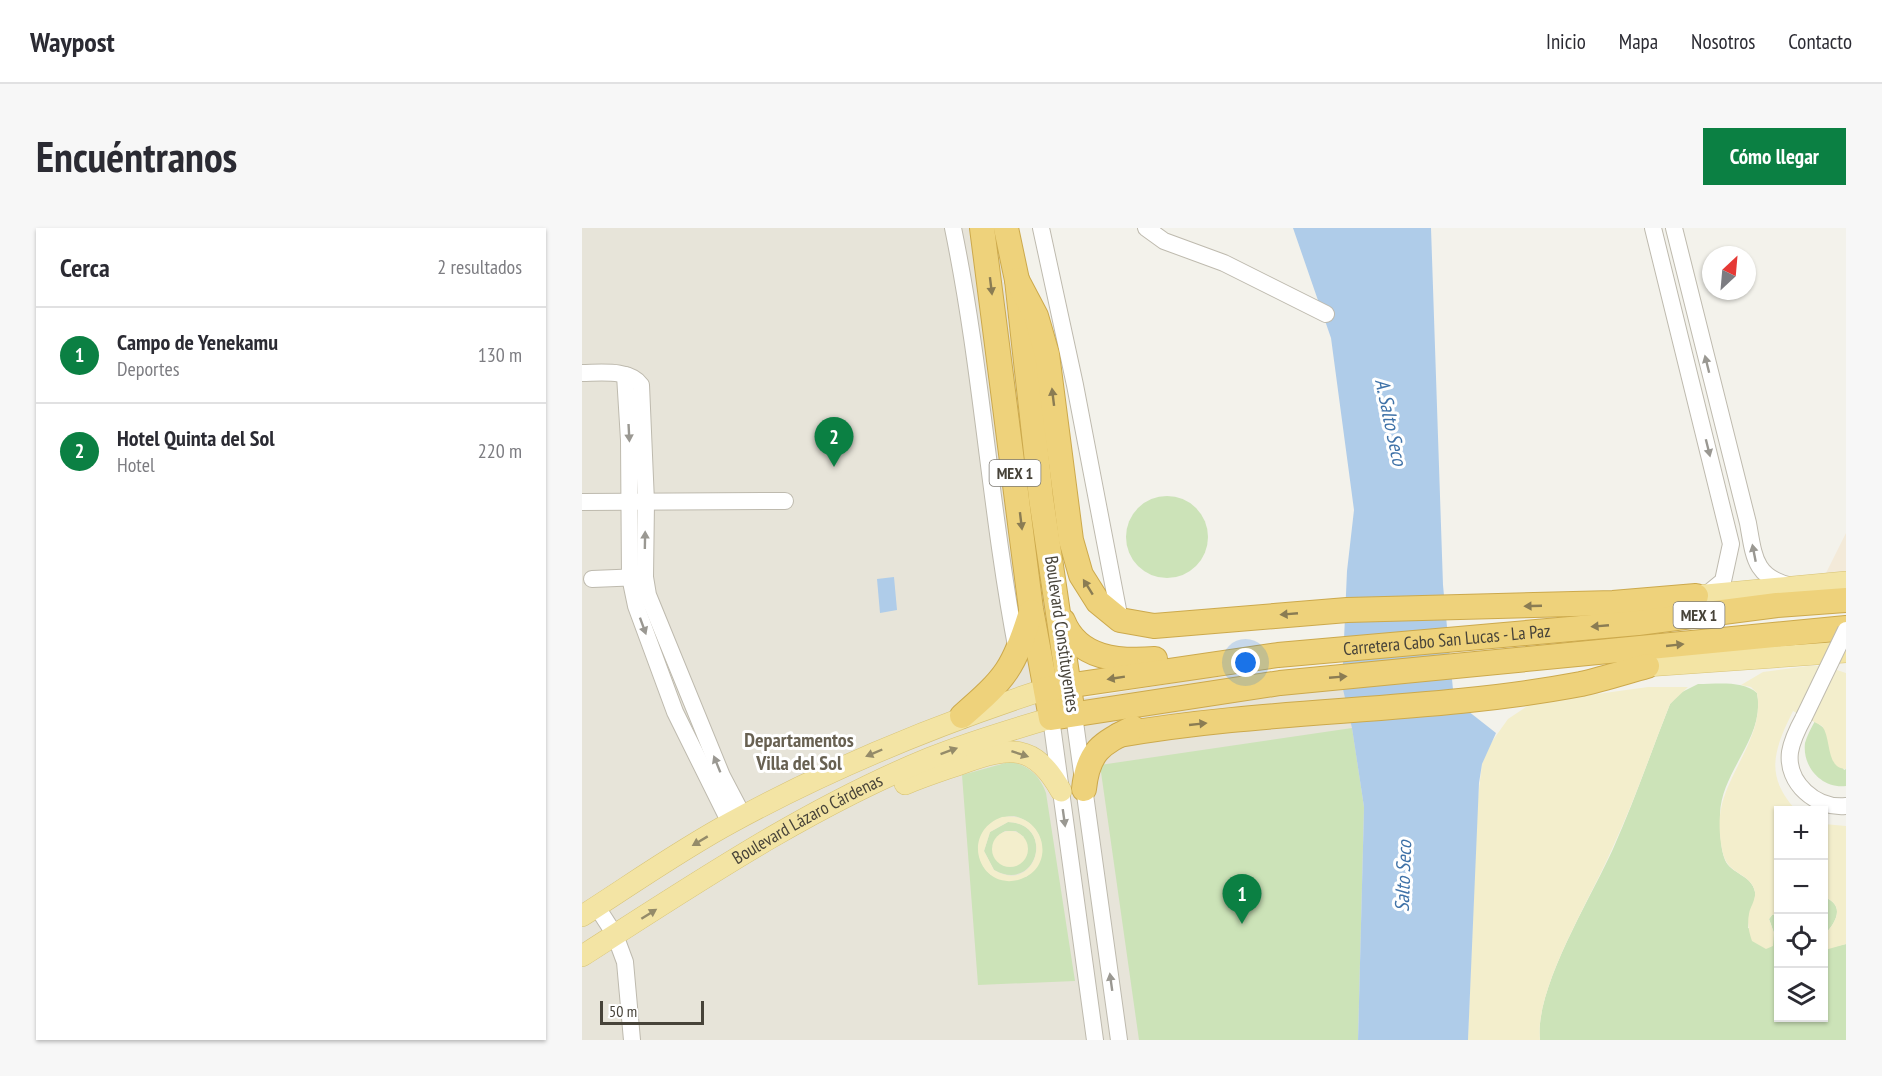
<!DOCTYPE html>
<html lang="es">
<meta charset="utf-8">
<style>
body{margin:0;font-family:"PT Sans Narrow",sans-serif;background:#f7f7f7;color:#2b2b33}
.controls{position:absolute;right:18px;bottom:18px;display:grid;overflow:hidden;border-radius:0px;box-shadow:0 2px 4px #0004}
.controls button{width:54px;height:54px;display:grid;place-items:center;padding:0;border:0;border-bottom:2px solid #e1e1e2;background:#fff;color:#2b2b33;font:30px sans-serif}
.compass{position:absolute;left:1120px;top:18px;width:54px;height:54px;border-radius:50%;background:#fff;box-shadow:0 2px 4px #0004;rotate:26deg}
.scale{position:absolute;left:18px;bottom:15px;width:104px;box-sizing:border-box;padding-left:6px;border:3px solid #474339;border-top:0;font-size:16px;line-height:21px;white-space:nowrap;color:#474339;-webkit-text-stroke:4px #fff;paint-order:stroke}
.you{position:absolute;left:664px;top:435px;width:21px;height:21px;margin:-15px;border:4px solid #fff;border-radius:50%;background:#1a73e8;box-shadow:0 0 0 9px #1a73e833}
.badge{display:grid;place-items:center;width:39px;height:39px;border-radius:50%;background:#0b8043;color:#fff;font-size:20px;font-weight:700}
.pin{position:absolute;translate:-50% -50px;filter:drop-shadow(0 2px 3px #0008)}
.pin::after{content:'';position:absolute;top:32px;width:21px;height:18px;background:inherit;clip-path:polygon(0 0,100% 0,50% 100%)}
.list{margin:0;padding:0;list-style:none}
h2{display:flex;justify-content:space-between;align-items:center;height:78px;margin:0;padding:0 24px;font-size:26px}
h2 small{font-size:20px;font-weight:400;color:#7c7c81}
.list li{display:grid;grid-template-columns:39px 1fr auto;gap:18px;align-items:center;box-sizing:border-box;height:96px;padding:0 24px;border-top:2px solid #e1e1e2}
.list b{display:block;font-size:22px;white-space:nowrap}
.list p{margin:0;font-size:20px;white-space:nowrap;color:#7c7c81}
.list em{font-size:20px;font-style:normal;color:#7c7c81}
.icon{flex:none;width:33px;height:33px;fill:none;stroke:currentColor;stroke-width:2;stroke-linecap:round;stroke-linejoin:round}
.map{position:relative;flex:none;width:1264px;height:812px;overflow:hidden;border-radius:0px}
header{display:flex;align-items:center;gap:36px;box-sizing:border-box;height:84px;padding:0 30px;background:#fff;border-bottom:2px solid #e1e1e2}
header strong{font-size:28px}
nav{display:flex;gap:33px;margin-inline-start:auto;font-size:21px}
.intro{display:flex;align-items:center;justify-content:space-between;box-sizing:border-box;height:144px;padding:0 36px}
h1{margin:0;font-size:42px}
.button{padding:15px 27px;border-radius:0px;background:#0b8043;color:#fff;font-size:21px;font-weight:700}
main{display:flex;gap:36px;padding:0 36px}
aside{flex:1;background:#fff;border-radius:0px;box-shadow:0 2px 4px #0004}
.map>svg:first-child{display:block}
.residential{fill:#e7e4d9}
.commercial{fill:#f3ead9}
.green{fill:#cce3b8;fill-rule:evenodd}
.sand{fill:#f3eecc;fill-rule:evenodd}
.water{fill:#afcce9}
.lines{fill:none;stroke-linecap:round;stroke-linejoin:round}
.minor-casing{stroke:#bebaae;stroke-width:18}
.major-casing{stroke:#d7c375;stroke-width:22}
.highway-casing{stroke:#cca94c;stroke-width:26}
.minor{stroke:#fff;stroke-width:16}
.major{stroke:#f3e4a4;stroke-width:21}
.highway{stroke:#eed27b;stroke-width:24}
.minor-bridge-casing{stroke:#bebaae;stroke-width:18;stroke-linecap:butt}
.minor-bridge{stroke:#fff;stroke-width:16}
.oneway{fill:#8a7c53}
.oneway2{fill:#9a9892}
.oneway3{fill:#948b69}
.labels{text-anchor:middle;stroke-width:6;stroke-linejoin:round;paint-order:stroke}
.shield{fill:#fff;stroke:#7e7b74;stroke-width:1.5}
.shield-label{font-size:16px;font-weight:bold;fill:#474339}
.street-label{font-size:18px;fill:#474339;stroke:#fff}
.water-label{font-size:20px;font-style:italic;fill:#3e71a7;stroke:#fff}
.neighbourhood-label{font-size:20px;font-weight:bold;fill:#686152;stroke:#fff}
</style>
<header>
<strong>Waypost</strong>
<nav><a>Inicio</a><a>Mapa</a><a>Nosotros</a><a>Contacto</a></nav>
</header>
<div class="intro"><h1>Encuéntranos</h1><a class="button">Cómo llegar</a></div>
<main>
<aside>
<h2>Cerca<small>2 resultados</small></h2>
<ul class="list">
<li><span class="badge">1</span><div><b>Campo de Yenekamu</b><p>Deportes</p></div><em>130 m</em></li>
<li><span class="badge">2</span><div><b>Hotel Quinta del Sol</b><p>Hotel</p></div><em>220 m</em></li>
</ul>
</aside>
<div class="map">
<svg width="1264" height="812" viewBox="0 0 1264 812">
<rect width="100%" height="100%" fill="#f3f2eb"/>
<!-- residential -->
<path class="residential" d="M0 0H413L422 56 466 412 478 474 616 451 762 437 782 579 776 812H0Z"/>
<!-- commercial -->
<path class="commercial" d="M1264 305V345L1243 347Z"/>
<!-- green -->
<g class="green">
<circle cx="585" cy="309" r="41"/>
<path d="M1116 456C1134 456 1161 452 1175 465 1184 509 1139 543 1138 586 1138 598 1138 620 1143 632 1149 646 1170 647 1173 664 1174 673 1167 689 1166 700L1192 705 1187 691 1190 687 1196 686V790H1242V721L1264 716V812H958C952 761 1009 670 1031 621 1052 574 1069 524 1088 476L1098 465Z"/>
<path d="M1233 493 1243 501 1262 542 1264 541V558C1240 561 1220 539 1223 515 1225 508 1229 500 1233 493Z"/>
<path d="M770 500 782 579 776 812H557L518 537Z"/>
<path d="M427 534C446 536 458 548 464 565L493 753 396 757 380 547ZM432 588C463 595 470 632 444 649L409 647C384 625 399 588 432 588Z"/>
<path d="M426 594C474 596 455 666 412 642L402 623 408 604ZM423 603H434L442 609 423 638 415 632 417 607Z"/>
<path d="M1242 669C1264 677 1254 695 1242 707Z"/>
</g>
<!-- sand -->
<g class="sand">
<path d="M1226 438H1243L1264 445V541C1243 540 1250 511 1240 498L1211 483C1192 522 1182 547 1214 582H1196V686L1190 687 1187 691 1192 705 1191 718 1184 721 1170 713C1167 704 1165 696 1167 686 1168 679 1174 672 1173 664 1170 647 1149 646 1143 631 1138 620 1136 593 1139 581 1146 543 1183 506 1175 465L1169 459 1159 457 1181 444Z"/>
<path d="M1066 459H1106L1088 476C1069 524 1052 574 1030 621 1009 670 952 761 958 812H886L895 578 900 536 906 519 926 491 950 475Z"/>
<path d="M420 589C463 582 477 641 436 652 396 662 378 604 420 589ZM426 594C475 596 454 668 412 642L402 623 408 604Z"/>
<path d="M1242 596 1264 598V716L1243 722 1242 707C1254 695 1264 677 1242 669Z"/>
<circle cx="428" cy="621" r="18"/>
</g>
<!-- water -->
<g class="water">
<path d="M711 0H849L861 357 872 472 914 505 900 536 897 555 886 812H776L782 579 770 500 760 457 765 343 772 282 749 110Z"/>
<path d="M312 349 315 382 298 385 295 351Z"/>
</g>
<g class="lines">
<!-- minor casing -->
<g class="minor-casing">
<g id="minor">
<path d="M371 0C400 140 408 283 435 423"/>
<path d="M459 0 493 157 538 392"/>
<path d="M564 0 582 13 642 35 744 86"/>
<path d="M1071 0 1149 316 1141 353 1124 367"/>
<path d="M1092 0 1166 295C1172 328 1172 350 1210 358"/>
<path d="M0 145C18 145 48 141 59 157L64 274 63 349 66 367 140 548 161 588"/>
<path d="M43 147 47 212 48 349 54 378 93 484 148 595"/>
<path d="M0 274 203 273"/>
<path d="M10 351 59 349"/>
<path d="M492 487 537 812"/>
<path d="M1222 489C1216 500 1210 512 1208 524 1204 555 1234 581 1264 578"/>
<path d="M469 490 513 812"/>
<path d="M15 679 33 707 43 734 50 812"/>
</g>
</g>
<!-- major casing -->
<g class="major-casing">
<g id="major">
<path d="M1114 368 1264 354"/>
<path d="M1065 438 1264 424"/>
<path d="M323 556C342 548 361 542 381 535 427 519 452 514 479 563"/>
<path d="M0 688C50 656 98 622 150 594 251 539 356 496 464 461"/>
<path id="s1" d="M0 728C111 657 225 580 348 530 388 514 428 502 469 490"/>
</g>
</g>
<!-- highway casing -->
<g class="highway-casing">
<g id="highway">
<path d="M400 0 449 381 469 490 698 455 1264 400"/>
<path d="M424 0 435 52 459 270 489 473"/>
<path d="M435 52 454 88 465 126 489 312 499 347 516 374 538 392 572 398 765 382 1031 375 1114 368"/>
<path d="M481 393C496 431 537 434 573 431"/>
<path id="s2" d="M464 461 696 427 1056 395 1195 377 1264 372"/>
<path d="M380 488C424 450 432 440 449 384"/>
<path d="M537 507C690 480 846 485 999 456 1021 451 1043 444 1065 438"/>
<path d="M502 561C506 523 519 516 551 500"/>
</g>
</g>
<!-- minor -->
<use href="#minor" class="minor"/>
<!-- major -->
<use href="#major" class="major"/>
<!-- highway -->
<use href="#highway" class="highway"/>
<!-- minor-bridge casing -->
<g class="minor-bridge-casing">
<path id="minor-bridge" d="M1222 489 1264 402"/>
</g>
<!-- minor-bridge -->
<use href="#minor-bridge" class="minor-bridge"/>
</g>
<!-- one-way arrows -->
<defs><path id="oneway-solid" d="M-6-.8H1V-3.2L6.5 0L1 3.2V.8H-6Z" transform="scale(1.5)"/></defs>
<g class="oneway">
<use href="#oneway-solid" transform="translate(409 58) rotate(83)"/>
<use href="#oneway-solid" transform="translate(471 169) rotate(-97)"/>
<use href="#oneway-solid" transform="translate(439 293) rotate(83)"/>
<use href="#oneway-solid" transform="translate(506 359) rotate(-122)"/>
<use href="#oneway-solid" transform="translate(951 378) rotate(178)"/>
<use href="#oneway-solid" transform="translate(707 386) rotate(175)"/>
<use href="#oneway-solid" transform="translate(1018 398) rotate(175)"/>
<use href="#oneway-solid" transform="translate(1093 417) rotate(-6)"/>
<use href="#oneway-solid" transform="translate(756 449) rotate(-5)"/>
<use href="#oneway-solid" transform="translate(534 450) rotate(171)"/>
<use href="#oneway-solid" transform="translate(616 496) rotate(-6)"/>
</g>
<g class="oneway2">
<use href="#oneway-solid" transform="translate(1125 136) rotate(-104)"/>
<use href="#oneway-solid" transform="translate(47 205) rotate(87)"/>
<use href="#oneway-solid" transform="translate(1126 220) rotate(76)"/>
<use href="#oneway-solid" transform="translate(63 312) rotate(-89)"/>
<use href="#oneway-solid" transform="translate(1172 325) rotate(-101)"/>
<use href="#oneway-solid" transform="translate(61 398) rotate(70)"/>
<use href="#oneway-solid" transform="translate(135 536) rotate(-112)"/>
<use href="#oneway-solid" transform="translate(482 590) rotate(82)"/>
<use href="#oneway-solid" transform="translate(529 754) rotate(-98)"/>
</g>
<g class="oneway3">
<use href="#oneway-solid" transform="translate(367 523) rotate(-20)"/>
<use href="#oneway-solid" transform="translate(292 525) rotate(157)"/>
<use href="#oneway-solid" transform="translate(438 526) rotate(18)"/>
<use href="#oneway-solid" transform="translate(118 613) rotate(149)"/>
<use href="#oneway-solid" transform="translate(67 686) rotate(-32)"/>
</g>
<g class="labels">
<!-- shield labels -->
<g class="shield">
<rect x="407.5" y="232" width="51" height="26" rx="4.5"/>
<rect x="1091.5" y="374" width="51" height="26" rx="4.5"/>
</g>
<g class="shield-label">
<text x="433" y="251">MEX 1</text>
<text x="1117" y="393">MEX 1</text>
</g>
<!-- street labels -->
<g class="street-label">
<text transform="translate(480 406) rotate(82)" y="6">Boulevard Constituyentes</text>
<text dy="6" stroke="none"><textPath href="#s2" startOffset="404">Carretera Cabo San Lucas - La Paz</textPath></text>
<text dy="6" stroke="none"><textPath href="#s1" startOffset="264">Boulevard Lázaro Cárdenas</textPath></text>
</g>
<!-- water labels -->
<g class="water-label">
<text transform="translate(809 194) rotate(78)" y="7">A. Salto Seco</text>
<text transform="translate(821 648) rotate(-88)" y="7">Salto Seco</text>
</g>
<!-- neighbourhood labels -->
<g class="neighbourhood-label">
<text x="217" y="519">Departamentos<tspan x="217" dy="23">Villa del Sol</tspan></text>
</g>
</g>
</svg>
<div class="controls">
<button>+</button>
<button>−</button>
<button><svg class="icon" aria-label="locate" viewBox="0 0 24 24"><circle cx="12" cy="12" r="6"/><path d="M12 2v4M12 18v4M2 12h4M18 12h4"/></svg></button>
<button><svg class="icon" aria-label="layers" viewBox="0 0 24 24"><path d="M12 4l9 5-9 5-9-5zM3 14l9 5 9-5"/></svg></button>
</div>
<svg class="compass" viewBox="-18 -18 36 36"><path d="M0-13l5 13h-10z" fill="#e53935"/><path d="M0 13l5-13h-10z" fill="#7c7c81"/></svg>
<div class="scale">50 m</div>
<div class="you"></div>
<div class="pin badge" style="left:660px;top:696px">1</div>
<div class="pin badge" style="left:252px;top:239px">2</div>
</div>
</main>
